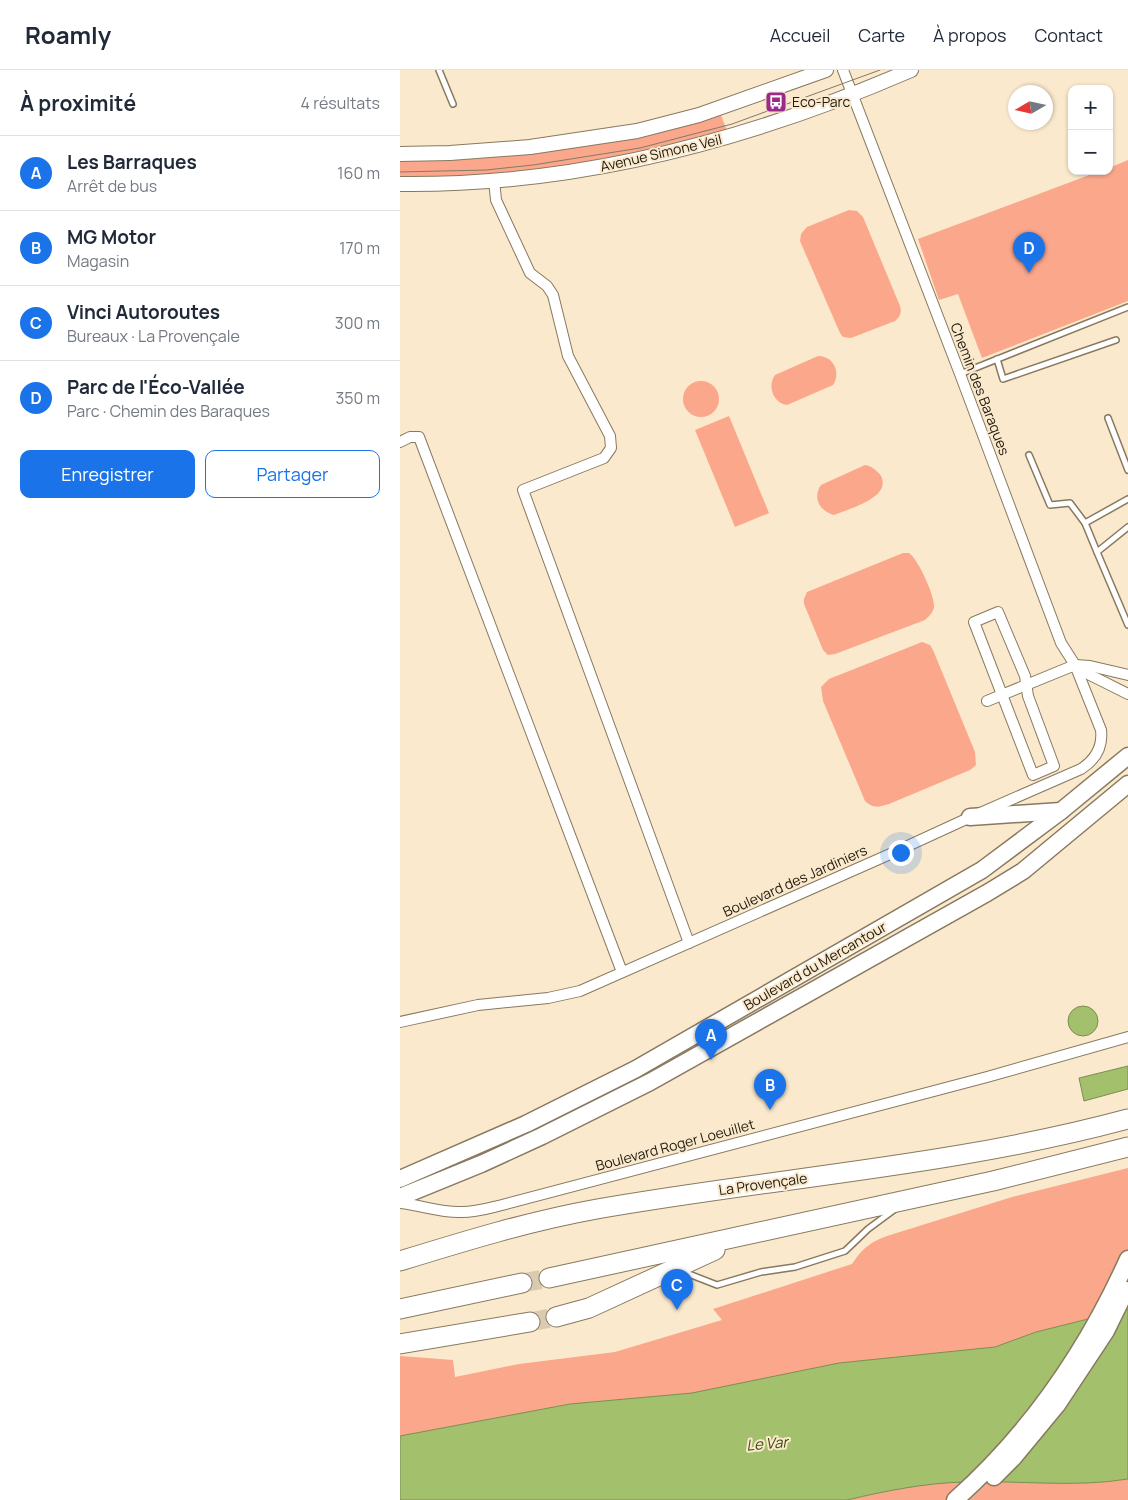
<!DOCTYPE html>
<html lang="fr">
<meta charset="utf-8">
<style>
body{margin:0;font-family:Manrope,sans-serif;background:#f2f2f3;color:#1f2937}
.controls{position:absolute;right:15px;top:15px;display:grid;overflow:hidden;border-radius:10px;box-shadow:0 1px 4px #0004}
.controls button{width:45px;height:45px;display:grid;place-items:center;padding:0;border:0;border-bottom:1px solid #e0e1e3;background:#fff;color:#1f2937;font:25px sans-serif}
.compass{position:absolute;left:608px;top:15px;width:45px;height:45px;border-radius:50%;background:#fff;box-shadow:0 1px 4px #0004;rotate:261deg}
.you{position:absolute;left:500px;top:782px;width:18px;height:18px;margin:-12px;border:4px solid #fff;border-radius:50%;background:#1a73e8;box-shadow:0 0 0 8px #1a73e833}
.badge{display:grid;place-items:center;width:32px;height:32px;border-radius:50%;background:#1a73e8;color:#fff;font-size:16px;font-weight:700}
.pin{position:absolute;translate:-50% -41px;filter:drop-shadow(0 1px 2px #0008)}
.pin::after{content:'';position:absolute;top:26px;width:18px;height:15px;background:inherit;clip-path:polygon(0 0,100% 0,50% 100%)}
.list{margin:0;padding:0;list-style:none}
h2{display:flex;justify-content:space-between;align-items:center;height:65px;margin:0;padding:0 20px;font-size:21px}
h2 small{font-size:16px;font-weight:400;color:#747a83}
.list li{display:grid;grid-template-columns:32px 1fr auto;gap:15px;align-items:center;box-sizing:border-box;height:75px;padding:0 20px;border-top:1px solid #e0e1e3}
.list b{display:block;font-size:19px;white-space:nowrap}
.list p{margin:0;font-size:16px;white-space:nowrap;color:#747a83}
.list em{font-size:16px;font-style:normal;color:#747a83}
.actions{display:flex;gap:10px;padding:15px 20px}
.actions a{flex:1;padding:11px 0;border:1px solid #1a73e8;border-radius:10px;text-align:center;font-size:18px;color:#1a73e8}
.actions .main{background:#1a73e8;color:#fff}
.map{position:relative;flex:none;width:728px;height:1430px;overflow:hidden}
header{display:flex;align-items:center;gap:30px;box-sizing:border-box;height:70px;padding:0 25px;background:#fff;border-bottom:1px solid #e0e1e3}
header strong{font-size:24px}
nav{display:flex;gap:28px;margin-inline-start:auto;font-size:18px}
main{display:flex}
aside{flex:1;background:#fff}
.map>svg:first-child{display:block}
.green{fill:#fba78b}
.water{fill:#a3c06c;stroke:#7b8e50}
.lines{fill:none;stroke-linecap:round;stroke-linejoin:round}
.motorway-tunnel{stroke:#d9cab0;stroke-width:19;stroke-dasharray:19 9;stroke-linecap:butt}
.service-casing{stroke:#88795f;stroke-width:8}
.minor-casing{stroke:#88795f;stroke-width:12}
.secondary-casing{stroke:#88795f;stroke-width:16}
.primary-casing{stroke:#88795f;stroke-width:19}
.trunk-casing{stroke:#88795f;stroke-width:19}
.motorway-casing{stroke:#88795f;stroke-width:21}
.service{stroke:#fff;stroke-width:5}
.minor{stroke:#fff;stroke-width:10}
.secondary{stroke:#fff;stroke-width:14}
.primary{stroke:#fff;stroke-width:16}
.trunk{stroke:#fff;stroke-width:16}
.motorway{stroke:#fff;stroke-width:19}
.tram{stroke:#857967;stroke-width:1}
.labels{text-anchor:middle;stroke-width:4;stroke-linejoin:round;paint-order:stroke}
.poi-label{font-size:14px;fill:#1f190f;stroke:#fae9cc;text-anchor:start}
.street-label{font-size:14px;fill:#1f190f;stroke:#fae9cc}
.water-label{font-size:15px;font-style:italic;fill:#3a4b0d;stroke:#fae9cc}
</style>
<header>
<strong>Roamly</strong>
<nav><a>Accueil</a><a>Carte</a><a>À propos</a><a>Contact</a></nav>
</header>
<main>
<aside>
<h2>À proximité<small>4 résultats</small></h2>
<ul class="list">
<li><span class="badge">A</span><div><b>Les Barraques</b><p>Arrêt de bus</p></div><em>160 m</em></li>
<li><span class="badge">B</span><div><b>MG Motor</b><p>Magasin</p></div><em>170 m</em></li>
<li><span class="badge">C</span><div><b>Vinci Autoroutes</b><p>Bureaux · La Provençale</p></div><em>300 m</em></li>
<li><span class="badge">D</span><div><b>Parc de l'Éco-Vallée</b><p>Parc · Chemin des Baraques</p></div><em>350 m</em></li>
</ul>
<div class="actions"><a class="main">Enregistrer</a><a>Partager</a></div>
</aside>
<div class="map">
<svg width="728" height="1430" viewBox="0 0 728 1430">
<rect width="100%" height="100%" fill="#fae9cc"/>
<!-- green -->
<g class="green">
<path d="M319 43 321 45 327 61 242 83 132 101 86 105 0 109V89Z"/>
<path d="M728 90V231L582 288 558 224 539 230 518 169 700 101H709V98Z"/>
<path d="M449 140 457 141 463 147 500 236C502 242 500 247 495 251L451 268 443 267 440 263 400 171 401 164 407 157Z"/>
<path d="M418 286C434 286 441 303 433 315L387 335C373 333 367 316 375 305Z"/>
<circle cx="301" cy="329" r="18"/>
<path d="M329 346 369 443 335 457 295 360Z"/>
<path d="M465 395C471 396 477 400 481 406 492 428 448 439 434 445 420 441 412 428 421 415Z"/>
<path d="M503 483H509C518 489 535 526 534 537 533 543 529 546 525 550L435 584 428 585 423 580 404 534V529L407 522Z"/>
<path d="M522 572 530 575 533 580 575 682 576 695 570 700 489 734C478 737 474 739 465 731L423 631 421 617 429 609Z"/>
<path d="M728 1098V1239L636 1262 595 1277 440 1293 292 1323 170 1334 0 1366V1286L53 1290 55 1307 119 1294 215 1282 322 1250 313 1239 452 1194C463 1178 469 1173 487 1166L612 1127Z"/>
<path d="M728 1409V1430H447C485 1421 525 1413 564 1412 619 1410 674 1418 728 1409Z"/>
</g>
<!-- water -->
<g class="water">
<circle cx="683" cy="951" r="15"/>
<path d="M728 996V1019L684 1031 679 1008Z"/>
<path d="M728 1239V1409C673 1418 619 1410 564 1412 525 1413 485 1421 447 1430H0V1366L170 1334 292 1323 439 1293 595 1277 636 1262Z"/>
</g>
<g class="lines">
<!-- motorway-tunnel -->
<g class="motorway-tunnel">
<path d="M122 1213 149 1208"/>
<path d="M130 1252 156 1247"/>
</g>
<!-- service casing -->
<g class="service-casing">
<g id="service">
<path d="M39 0 53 34"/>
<path d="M597 289 603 309 716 270"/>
<path d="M560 304 728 237"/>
<path d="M708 348 728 400"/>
<path d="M629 385 650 435 670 433 685 453"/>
<path d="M728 457 697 482 728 555"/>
<path d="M697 482 685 453 728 429"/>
<path d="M281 1201 317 1215 361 1202 395 1197 445 1181 468 1159 495 1139"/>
</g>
</g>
<!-- minor casing -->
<g class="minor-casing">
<g id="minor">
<path d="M94 110 96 130 130 203 147 216 153 225 168 286 210 366 211 378 204 388 123 420 289 873"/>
<path d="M0 372 10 367H19L222 902"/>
<path d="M598 542 625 606 628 626 654 696 633 705 574 552Z"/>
<path d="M676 596 690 605 728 624"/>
<path d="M587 631 675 595 690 596 728 605"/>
<path d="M0 952 78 935 148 928 180 921 488 785 562 751 681 699C695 690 703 677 701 660L675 595 661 573 560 304 443 0"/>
<path d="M0 1133C20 1135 39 1142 59 1142 73 1143 89 1138 102 1135L587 1007 728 967"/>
</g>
</g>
<!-- secondary casing -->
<g class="secondary-casing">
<g id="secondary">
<path d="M0 84 50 83 130 77 237 61 299 45 426 0"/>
<path d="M0 114C177 116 350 70 511 0"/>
</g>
</g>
<!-- primary casing -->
<g class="primary-casing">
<g id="primary">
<path d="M570 747 661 741"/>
<path d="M0 1109 126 1054 236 999 582 800 661 741 728 686"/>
<path d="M0 1127 81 1094 142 1066 250 1012 587 823 623 801 728 714"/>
</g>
</g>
<!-- trunk casing -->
<g class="trunk-casing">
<g id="trunk">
<path d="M594 1407 614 1387 657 1335 706 1261 726 1220"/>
<path d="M555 1430C629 1364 687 1280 728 1189"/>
</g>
</g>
<!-- motorway casing -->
<g class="motorway-casing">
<g id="motorway">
<path d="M0 1191C65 1171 130 1151 197 1139 373 1108 554 1096 728 1049"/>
<path d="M149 1208 593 1111 728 1077"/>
<path d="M0 1239 122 1213"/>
<path d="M156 1247 189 1238 315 1180"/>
<path d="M0 1274 130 1252"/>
</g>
</g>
<!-- service -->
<use href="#service" class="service"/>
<!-- minor -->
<use href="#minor" class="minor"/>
<!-- secondary -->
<use href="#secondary" class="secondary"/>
<!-- primary -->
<use href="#primary" class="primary"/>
<!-- trunk -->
<use href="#trunk" class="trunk"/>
<!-- motorway -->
<use href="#motorway" class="motorway"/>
<!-- tram -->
<path class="tram" d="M0 102 86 100 133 95 240 78 332 54 480 0"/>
</g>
<!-- icons -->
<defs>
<g id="bus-square" transform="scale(1.125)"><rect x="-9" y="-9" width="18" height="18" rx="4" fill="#9a2a89" stroke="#fae9cc"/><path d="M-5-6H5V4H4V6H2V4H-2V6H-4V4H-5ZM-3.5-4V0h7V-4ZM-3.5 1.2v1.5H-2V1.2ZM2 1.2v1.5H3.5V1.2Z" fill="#fff"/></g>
</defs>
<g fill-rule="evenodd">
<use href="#bus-square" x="376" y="32"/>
</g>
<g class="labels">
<!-- poi labels -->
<g class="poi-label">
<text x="392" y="37">Eco-Parc</text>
</g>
<!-- street labels -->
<g class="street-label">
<text transform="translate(261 83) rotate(-13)" y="5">Avenue Simone Veil</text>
<text transform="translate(580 319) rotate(69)" y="5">Chemin des Baraques</text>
<text transform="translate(395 811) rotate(-24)" y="5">Boulevard des Jardiniers</text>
<text transform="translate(415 896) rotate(-30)" y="5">Boulevard du Mercantour</text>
<text transform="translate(275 1075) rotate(-15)" y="5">Boulevard Roger Loeuillet</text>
<text transform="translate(363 1114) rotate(-8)" y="5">La Provençale</text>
</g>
<!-- water labels -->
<g class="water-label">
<text transform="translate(367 1374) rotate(-5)" y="5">Le Var</text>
</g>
</g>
</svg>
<div class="controls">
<button>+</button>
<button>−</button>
</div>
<svg class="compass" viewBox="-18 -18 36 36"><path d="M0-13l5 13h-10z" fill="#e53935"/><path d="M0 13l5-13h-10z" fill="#747a83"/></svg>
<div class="you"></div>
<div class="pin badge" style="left:311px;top:990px">A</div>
<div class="pin badge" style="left:370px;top:1040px">B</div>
<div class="pin badge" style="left:277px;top:1240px">C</div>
<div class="pin badge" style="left:629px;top:203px">D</div>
</div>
</main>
